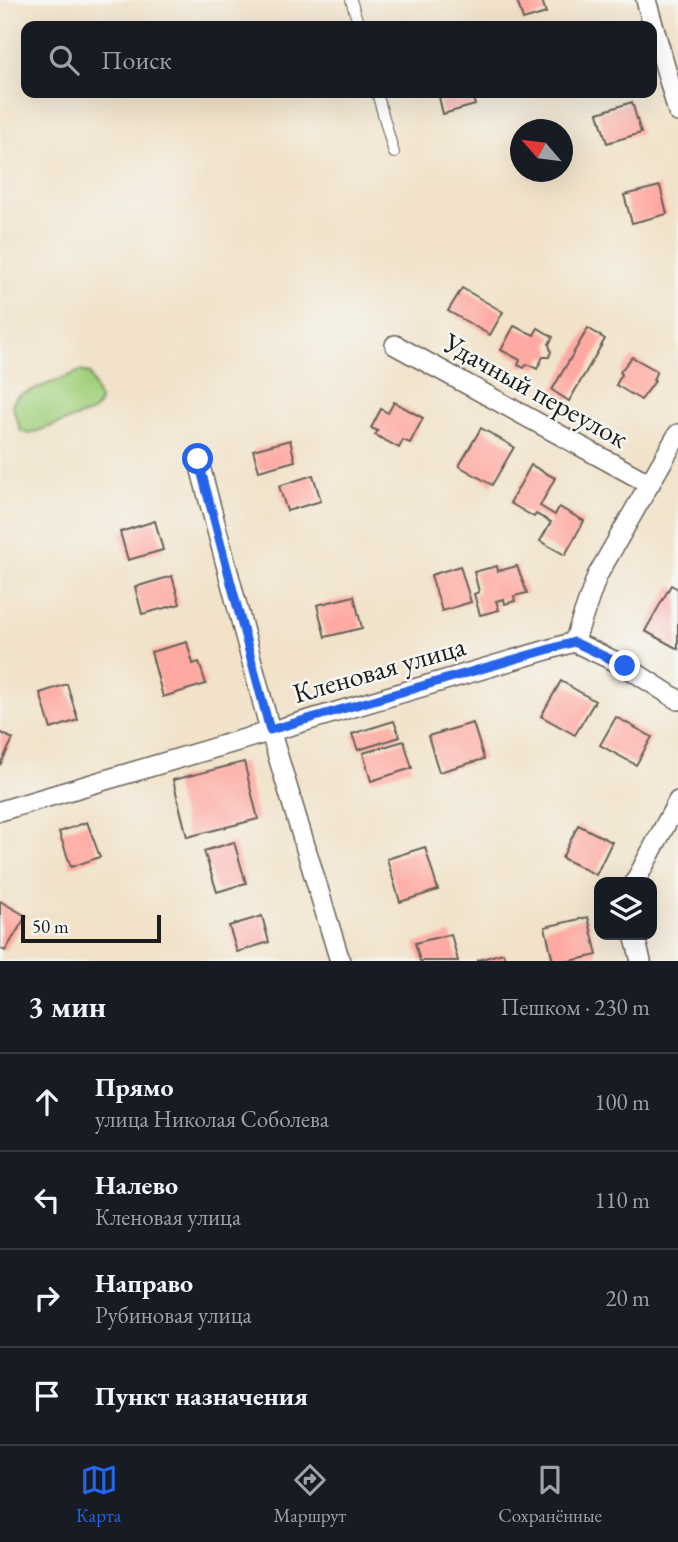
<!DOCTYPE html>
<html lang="ru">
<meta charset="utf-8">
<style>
body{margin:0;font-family:"EB Garamond",serif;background:#20242c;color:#f1f3f6}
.controls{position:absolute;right:21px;bottom:21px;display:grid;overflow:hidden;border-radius:14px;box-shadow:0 7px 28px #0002}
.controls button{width:63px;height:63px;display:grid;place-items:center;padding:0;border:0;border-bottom:2px solid #363941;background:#171b24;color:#f1f3f6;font:35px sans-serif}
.compass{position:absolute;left:510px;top:119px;width:63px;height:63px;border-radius:50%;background:#171b24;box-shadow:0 7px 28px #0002;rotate:298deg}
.scale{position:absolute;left:21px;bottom:18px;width:140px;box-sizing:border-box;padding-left:7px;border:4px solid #1c1c1c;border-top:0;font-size:19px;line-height:24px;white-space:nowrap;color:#1c1c1c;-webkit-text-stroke:5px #f6f6f2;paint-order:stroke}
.stop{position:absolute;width:21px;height:21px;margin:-16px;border:5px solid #2563eb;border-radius:50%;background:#fff}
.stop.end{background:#2563eb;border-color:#fff;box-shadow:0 2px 7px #0008}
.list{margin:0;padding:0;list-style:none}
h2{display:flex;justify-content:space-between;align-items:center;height:91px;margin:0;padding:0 28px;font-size:30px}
h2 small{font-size:23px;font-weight:400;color:#9ea1a6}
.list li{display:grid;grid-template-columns:46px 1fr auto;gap:21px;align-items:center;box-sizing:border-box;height:98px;padding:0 28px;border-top:2px solid #363941}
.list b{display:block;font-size:26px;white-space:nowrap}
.list p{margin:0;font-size:23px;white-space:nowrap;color:#9ea1a6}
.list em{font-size:23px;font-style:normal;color:#9ea1a6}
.icon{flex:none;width:38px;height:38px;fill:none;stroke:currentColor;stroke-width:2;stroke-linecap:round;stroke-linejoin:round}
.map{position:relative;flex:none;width:678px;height:961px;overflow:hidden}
.search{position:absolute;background:#171b24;box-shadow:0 7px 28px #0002;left:21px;right:21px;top:21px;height:77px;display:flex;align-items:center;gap:18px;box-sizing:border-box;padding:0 24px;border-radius:14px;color:#9ea1a6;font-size:26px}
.sheet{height:483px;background:#171b24}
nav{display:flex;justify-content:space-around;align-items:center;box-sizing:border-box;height:98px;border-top:2px solid #363941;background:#171b24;font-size:19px;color:#9ea1a6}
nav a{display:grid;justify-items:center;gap:4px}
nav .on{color:#2563eb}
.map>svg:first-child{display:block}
.green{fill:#a2d07d;stroke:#5f764c;stroke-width:2}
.building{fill:#fea9a1}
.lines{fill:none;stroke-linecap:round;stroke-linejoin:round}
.service-casing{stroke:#676159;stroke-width:12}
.minor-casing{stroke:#676159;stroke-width:22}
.service{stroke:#fff;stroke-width:10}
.minor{stroke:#fff;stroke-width:19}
.route{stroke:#2563eb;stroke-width:9}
.labels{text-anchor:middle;stroke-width:5;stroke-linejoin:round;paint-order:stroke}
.street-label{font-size:28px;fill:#1c1c1c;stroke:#f6f6f2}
</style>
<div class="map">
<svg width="678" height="961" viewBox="0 0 678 961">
<rect width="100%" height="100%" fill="#f6f6f2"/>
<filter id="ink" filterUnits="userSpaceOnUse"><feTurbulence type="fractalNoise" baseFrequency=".0143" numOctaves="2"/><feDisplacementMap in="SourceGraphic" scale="14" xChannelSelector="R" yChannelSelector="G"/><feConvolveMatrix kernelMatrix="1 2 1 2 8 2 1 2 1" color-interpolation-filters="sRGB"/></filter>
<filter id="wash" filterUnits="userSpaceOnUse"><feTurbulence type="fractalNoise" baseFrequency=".00686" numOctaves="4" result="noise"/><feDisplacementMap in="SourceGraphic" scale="28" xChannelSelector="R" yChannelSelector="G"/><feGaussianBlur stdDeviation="1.57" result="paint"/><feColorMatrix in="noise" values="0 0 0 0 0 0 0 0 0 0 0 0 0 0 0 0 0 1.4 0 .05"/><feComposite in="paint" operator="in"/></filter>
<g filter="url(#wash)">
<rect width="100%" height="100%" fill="#f1e2c9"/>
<!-- green -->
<path class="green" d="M81 371 90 374 100 402 93 412 29 434 21 431 12 405 17 396Z"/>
<g id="blocks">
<!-- building -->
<g class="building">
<path d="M517 0H542L546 13 523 20Z"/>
<path d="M438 93H472L475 105 443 114Z"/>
<path d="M632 102 641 133 607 143 598 113Z"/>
<path d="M660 186 667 214 632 223 624 195Z"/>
<path d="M462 288 503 312 490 335 448 311Z"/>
<path d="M514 326 534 335 538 328 553 337 549 344 551 352 549 357H543L537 369 527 364 524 368 518 365 520 360 501 350Z"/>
<path d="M588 328 605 339 569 401 552 390Z"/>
<path d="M632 357 657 371 653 380 655 381 641 400 616 385 622 374 620 372Z"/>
<path d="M394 402 423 418 410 443 403 440 399 448 375 435 378 431 371 428 381 409 388 413Z"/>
<path d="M481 428 514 447 492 485 459 466Z"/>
<path d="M290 440 295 461 259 471 253 450Z"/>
<path d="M531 465 555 478 540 506 555 515 559 507 584 521 565 555 540 541 551 522 536 514 534 517 510 503Z"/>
<path d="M313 475 321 501 287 511 279 486Z"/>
<path d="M155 521 163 550 128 560 120 532Z"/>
<path d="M460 566 471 602 442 611 431 575Z"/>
<path d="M497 566 498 571 517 566 527 593 514 596 515 601 505 604 504 599 496 601 499 610 480 615 474 594 479 592 474 572Z"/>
<path d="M172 576 180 604 142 614 135 587Z"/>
<path d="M671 585 678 589V649L645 631Z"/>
<path d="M354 596 362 628 325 637 317 605Z"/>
<path d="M187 642 193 664 199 662 206 684 163 697 151 652Z"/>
<path d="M561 681 595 701 575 735 541 716Z"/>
<path d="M67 684 78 720 51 729 40 693Z"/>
<path d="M616 717 652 737 636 765 600 745Z"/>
<path d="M394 721 400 737 358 750 352 734Z"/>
<path d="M473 723 484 759 439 772 428 736Z"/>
<path d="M0 732 13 739 0 765Z"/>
<path d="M404 741 412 768 371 781 363 753Z"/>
<path d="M244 762 258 819 187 837 173 780Z"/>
<path d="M87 822 100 857 71 867 59 832Z"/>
<path d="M578 825 612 842 596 875 562 858Z"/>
<path d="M234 842 246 883 217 892 204 851Z"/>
<path d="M425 847 438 890 400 902 387 859Z"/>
<path d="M0 901 26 916 5 951 0 948Z"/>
<path d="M262 916 269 942 237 952 229 926Z"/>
<path d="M588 917 597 955 570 961H553L545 927Z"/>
<path d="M451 934 458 961H420L415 943Z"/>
<path d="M503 953 506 961H478V960Z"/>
</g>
</g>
</g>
<g filter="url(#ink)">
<use href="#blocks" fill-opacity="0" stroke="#676159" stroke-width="2"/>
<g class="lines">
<!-- service casing -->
<g class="service-casing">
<g id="service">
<path d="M351 0 359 26"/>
<path d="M377 93 394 153"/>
</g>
</g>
<!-- minor casing -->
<g class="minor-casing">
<g id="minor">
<path d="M646 0 678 112"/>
<path d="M395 345 650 484"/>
<path d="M198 459 270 730 340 961"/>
<path d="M574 642 597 576 678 434"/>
<path d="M574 642 625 666 678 700"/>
<path d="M0 811 574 642"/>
<path d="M635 882 678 801"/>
<path d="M634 935 641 961"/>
</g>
</g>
<!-- service -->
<use href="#service" class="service"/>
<!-- minor -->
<use href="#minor" class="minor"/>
</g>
</g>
<g class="lines" filter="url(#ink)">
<!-- route -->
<path class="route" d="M198 459 270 730 574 642 625 666"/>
</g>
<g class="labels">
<!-- street labels -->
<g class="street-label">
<text transform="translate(536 390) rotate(29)" y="10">Удачный переулок</text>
<text transform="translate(379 669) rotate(-16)" y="10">Кленовая улица</text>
</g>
</g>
</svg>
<div class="controls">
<button><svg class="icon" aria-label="layers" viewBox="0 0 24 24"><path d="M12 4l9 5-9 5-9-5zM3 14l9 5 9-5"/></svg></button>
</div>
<svg class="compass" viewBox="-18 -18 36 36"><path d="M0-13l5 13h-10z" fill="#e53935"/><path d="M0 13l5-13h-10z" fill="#9ea1a6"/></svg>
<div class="scale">50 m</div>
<div class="stop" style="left:198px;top:459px"></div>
<div class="stop end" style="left:625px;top:666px"></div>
<div class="search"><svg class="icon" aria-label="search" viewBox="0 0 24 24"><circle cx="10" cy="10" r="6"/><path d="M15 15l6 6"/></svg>Поиск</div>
</div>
<section class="sheet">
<h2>3 мин<small>Пешком · 230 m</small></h2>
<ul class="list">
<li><svg class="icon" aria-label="ahead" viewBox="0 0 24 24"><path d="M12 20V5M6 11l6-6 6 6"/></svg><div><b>Прямо</b><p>улица Николая Соболева</p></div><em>100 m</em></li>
<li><svg class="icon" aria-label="left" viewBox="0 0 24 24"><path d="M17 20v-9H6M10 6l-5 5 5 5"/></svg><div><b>Налево</b><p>Кленовая улица</p></div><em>110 m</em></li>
<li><svg class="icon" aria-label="right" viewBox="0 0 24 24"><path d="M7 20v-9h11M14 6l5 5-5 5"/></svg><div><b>Направо</b><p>Рубиновая улица</p></div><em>20 m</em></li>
<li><svg class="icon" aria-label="arrive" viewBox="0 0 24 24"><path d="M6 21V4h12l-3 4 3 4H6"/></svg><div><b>Пункт назначения</b></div></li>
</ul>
</section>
<nav>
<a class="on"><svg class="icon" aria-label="map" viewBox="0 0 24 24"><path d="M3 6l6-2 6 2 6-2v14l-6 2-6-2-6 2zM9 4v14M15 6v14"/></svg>Карта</a>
<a><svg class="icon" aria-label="directions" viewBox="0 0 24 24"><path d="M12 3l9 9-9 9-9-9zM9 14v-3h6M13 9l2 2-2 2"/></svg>Маршрут</a>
<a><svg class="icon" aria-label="saved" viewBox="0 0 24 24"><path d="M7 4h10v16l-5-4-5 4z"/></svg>Сохранённые</a>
</nav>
